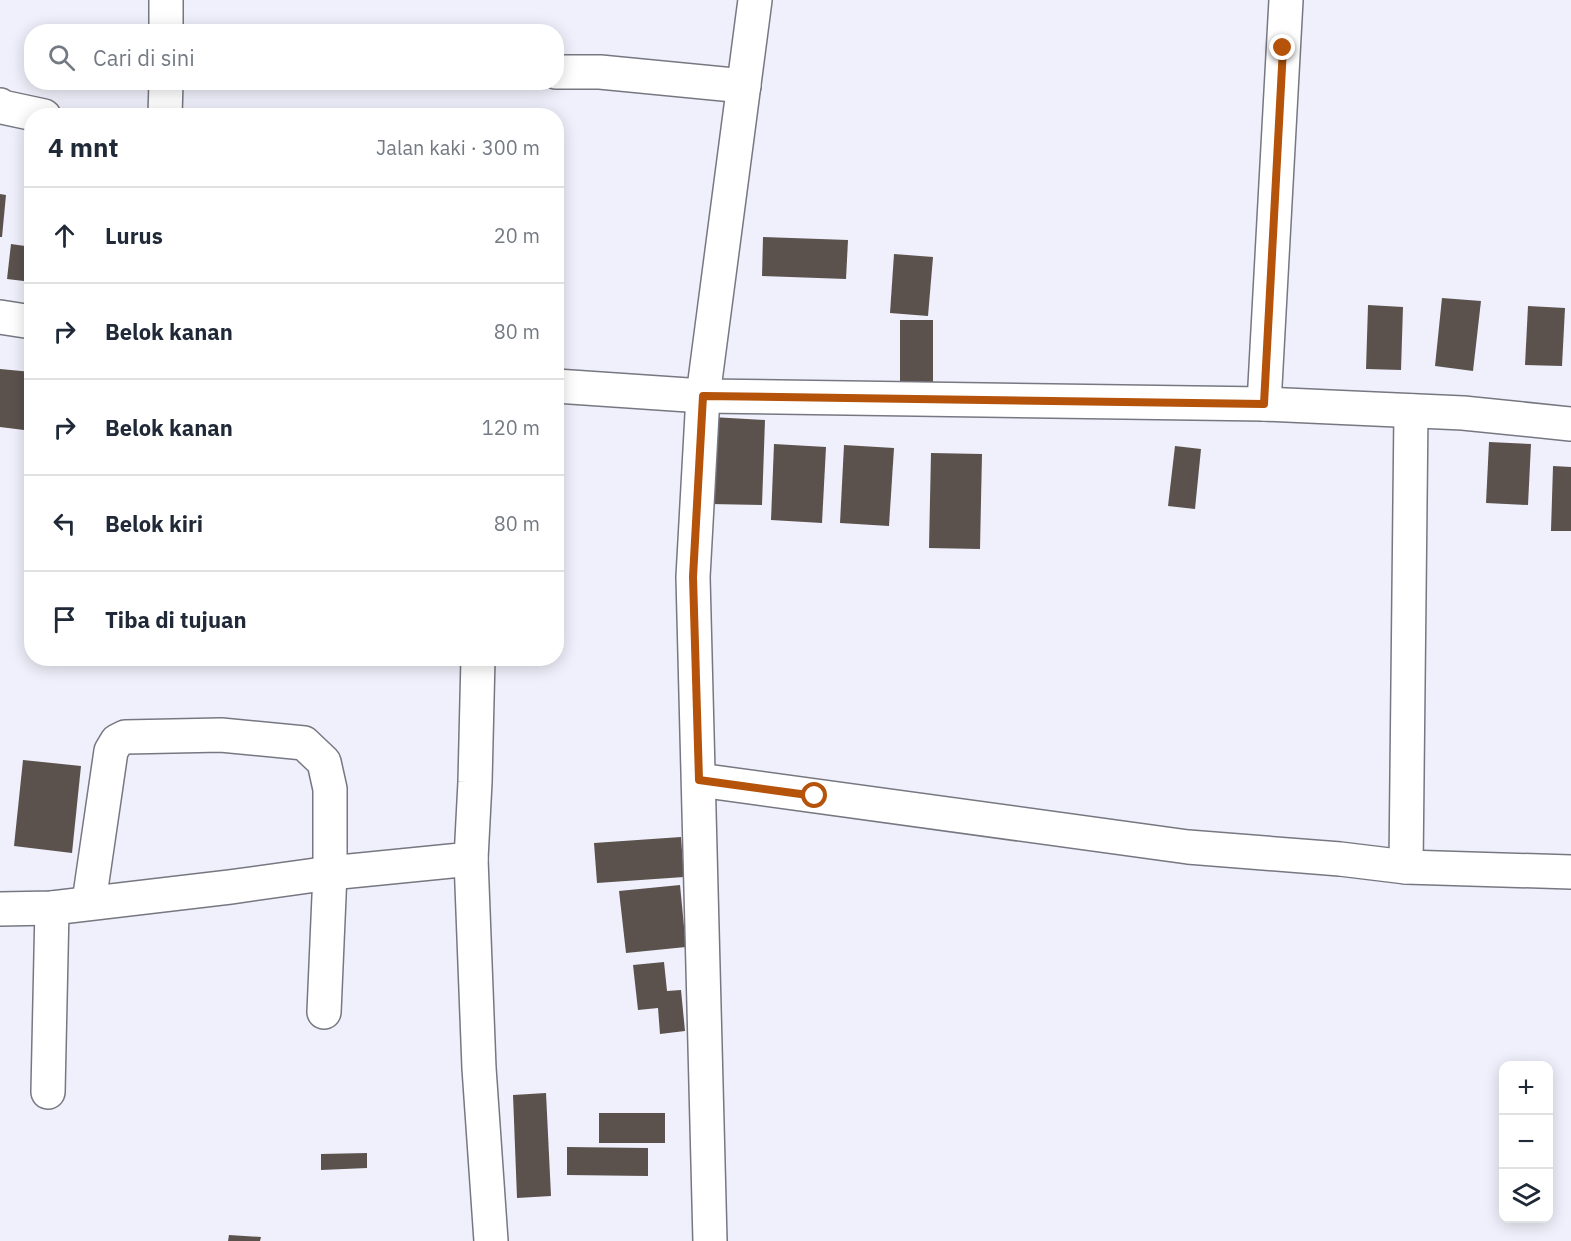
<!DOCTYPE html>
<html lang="id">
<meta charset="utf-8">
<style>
body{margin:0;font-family:"IBM Plex Sans",sans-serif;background:#f2f2f3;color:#1f2937}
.controls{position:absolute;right:18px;bottom:18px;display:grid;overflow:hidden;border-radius:12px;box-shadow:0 3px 15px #0003}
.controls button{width:54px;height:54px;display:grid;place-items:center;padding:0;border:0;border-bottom:2px solid #e0e1e3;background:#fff;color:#1f2937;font:30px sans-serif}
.stop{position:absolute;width:18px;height:18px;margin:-14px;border:4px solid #b45309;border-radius:50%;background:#fff}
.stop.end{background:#b45309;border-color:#fff;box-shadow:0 2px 6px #0008}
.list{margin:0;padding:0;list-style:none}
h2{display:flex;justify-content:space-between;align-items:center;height:78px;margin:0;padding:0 24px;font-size:26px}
h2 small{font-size:20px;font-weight:400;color:#747a83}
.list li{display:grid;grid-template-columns:39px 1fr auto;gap:18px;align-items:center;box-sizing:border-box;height:96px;padding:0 24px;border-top:2px solid #e0e1e3}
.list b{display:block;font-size:22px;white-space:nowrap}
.list em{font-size:20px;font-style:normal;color:#747a83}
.icon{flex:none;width:33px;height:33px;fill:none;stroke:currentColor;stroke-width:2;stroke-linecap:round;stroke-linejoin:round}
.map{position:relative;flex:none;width:1571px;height:1241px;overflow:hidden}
.search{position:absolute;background:#fff;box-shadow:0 3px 15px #0003;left:24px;top:24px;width:540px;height:66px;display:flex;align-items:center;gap:15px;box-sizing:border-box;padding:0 21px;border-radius:24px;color:#747a83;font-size:22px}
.panel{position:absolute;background:#fff;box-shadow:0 3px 15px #0003;left:24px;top:108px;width:540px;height:558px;border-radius:24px}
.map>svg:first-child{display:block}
.building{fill:#5b524e}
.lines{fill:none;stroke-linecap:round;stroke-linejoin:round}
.minor-casing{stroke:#767780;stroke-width:36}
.minor{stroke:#fff;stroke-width:33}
.route{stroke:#b45309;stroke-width:8}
</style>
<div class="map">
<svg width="1571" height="1241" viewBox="0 0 1571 1241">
<rect width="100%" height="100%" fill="#eff0fb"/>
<!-- building -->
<g class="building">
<path d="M0 194 6 195 2 237H0Z"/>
<path d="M763 237 848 240 846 279 762 276Z"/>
<path d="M11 244 32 247V282L7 279Z"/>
<path d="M894 254 933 257 928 316 890 313Z"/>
<path d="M1442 298 1481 301 1473 371 1435 366Z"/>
<path d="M1368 305 1403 307 1401 370 1366 369Z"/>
<path d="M1528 306 1565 308 1562 366 1525 365Z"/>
<rect x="900" y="320" width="33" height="62"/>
<path d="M0 369 32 372V431L0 427Z"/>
<path d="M712 417 765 420 762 505 710 504Z"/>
<path d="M1489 442 1531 444 1528 505 1486 503Z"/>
<path d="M774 444 826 447 822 523 771 520Z"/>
<path d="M844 445 894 448 889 526 840 523Z"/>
<path d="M1175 446 1201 449 1195 509 1168 506Z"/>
<path d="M931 453 982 454 980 549 929 548Z"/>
<path d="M1553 466 1571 467V531H1551Z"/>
<path d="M23 760 81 766 72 853 14 846Z"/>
<path d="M681 837 684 877 597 883 594 843Z"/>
<path d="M680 885 686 947 626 953 619 891Z"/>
<path d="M664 962 667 991 681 990 685 1031 660 1034 658 1008 638 1010 633 965Z"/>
<path d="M546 1093 551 1196 517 1198 513 1095Z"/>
<rect x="599" y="1113" width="66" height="30"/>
<path d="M567 1147 648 1148V1176L567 1175Z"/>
<path d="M367 1153V1168L321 1170V1154Z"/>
<path d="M229 1235 261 1237 260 1241H228Z"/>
</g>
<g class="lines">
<!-- minor casing -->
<g class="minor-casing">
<g id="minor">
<path d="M166 32V0"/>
<path d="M556 72H600L744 86"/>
<path d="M0 105 2 107 44 116"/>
<path d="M165 116 166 82"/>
<path d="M0 317 32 322"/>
<path d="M556 386 703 396 1264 404 1463 413 1571 424"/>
<path d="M1264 404 1286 0"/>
<path d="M699 780 1188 847 1340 859 1406 867 1571 872"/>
<path d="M471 859 479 1068 491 1241"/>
<path d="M1406 867 1411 411"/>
<path d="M89 902 111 751 117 741 125 737 221 735 304 743 324 762 330 789V873L324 1012"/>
<path d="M0 909 52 908 230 887 330 873 471 859 475 782 478 658"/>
<path d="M48 1092 52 908"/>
<path d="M710 1241 693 577 703 396 755 0"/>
</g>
</g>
<!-- minor -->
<use href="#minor" class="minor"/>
</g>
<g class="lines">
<!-- route -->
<path class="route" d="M815 796 699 780 693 577 703 396 1264 404 1283 48"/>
</g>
</svg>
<div class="controls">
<button>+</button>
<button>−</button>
<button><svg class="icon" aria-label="layers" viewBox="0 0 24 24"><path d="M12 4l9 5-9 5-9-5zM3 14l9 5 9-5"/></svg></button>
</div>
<div class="stop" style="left:815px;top:796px"></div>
<div class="stop end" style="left:1283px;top:48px"></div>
<div class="search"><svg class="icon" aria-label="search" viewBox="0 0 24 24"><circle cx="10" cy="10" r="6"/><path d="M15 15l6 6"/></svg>Cari di sini</div>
<section class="panel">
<h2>4 mnt<small>Jalan kaki · 300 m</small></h2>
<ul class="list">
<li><svg class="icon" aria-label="ahead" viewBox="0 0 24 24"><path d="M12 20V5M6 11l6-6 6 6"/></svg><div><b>Lurus</b></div><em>20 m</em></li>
<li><svg class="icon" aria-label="right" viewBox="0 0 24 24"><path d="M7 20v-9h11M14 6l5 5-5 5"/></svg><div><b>Belok kanan</b></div><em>80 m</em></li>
<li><svg class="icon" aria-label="right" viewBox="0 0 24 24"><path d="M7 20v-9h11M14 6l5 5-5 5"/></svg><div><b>Belok kanan</b></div><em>120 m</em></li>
<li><svg class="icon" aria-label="left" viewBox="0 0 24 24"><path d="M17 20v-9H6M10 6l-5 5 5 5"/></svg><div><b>Belok kiri</b></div><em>80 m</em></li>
<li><svg class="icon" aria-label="arrive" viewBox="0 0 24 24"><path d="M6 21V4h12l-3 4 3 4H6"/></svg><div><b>Tiba di tujuan</b></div></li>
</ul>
</section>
</div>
